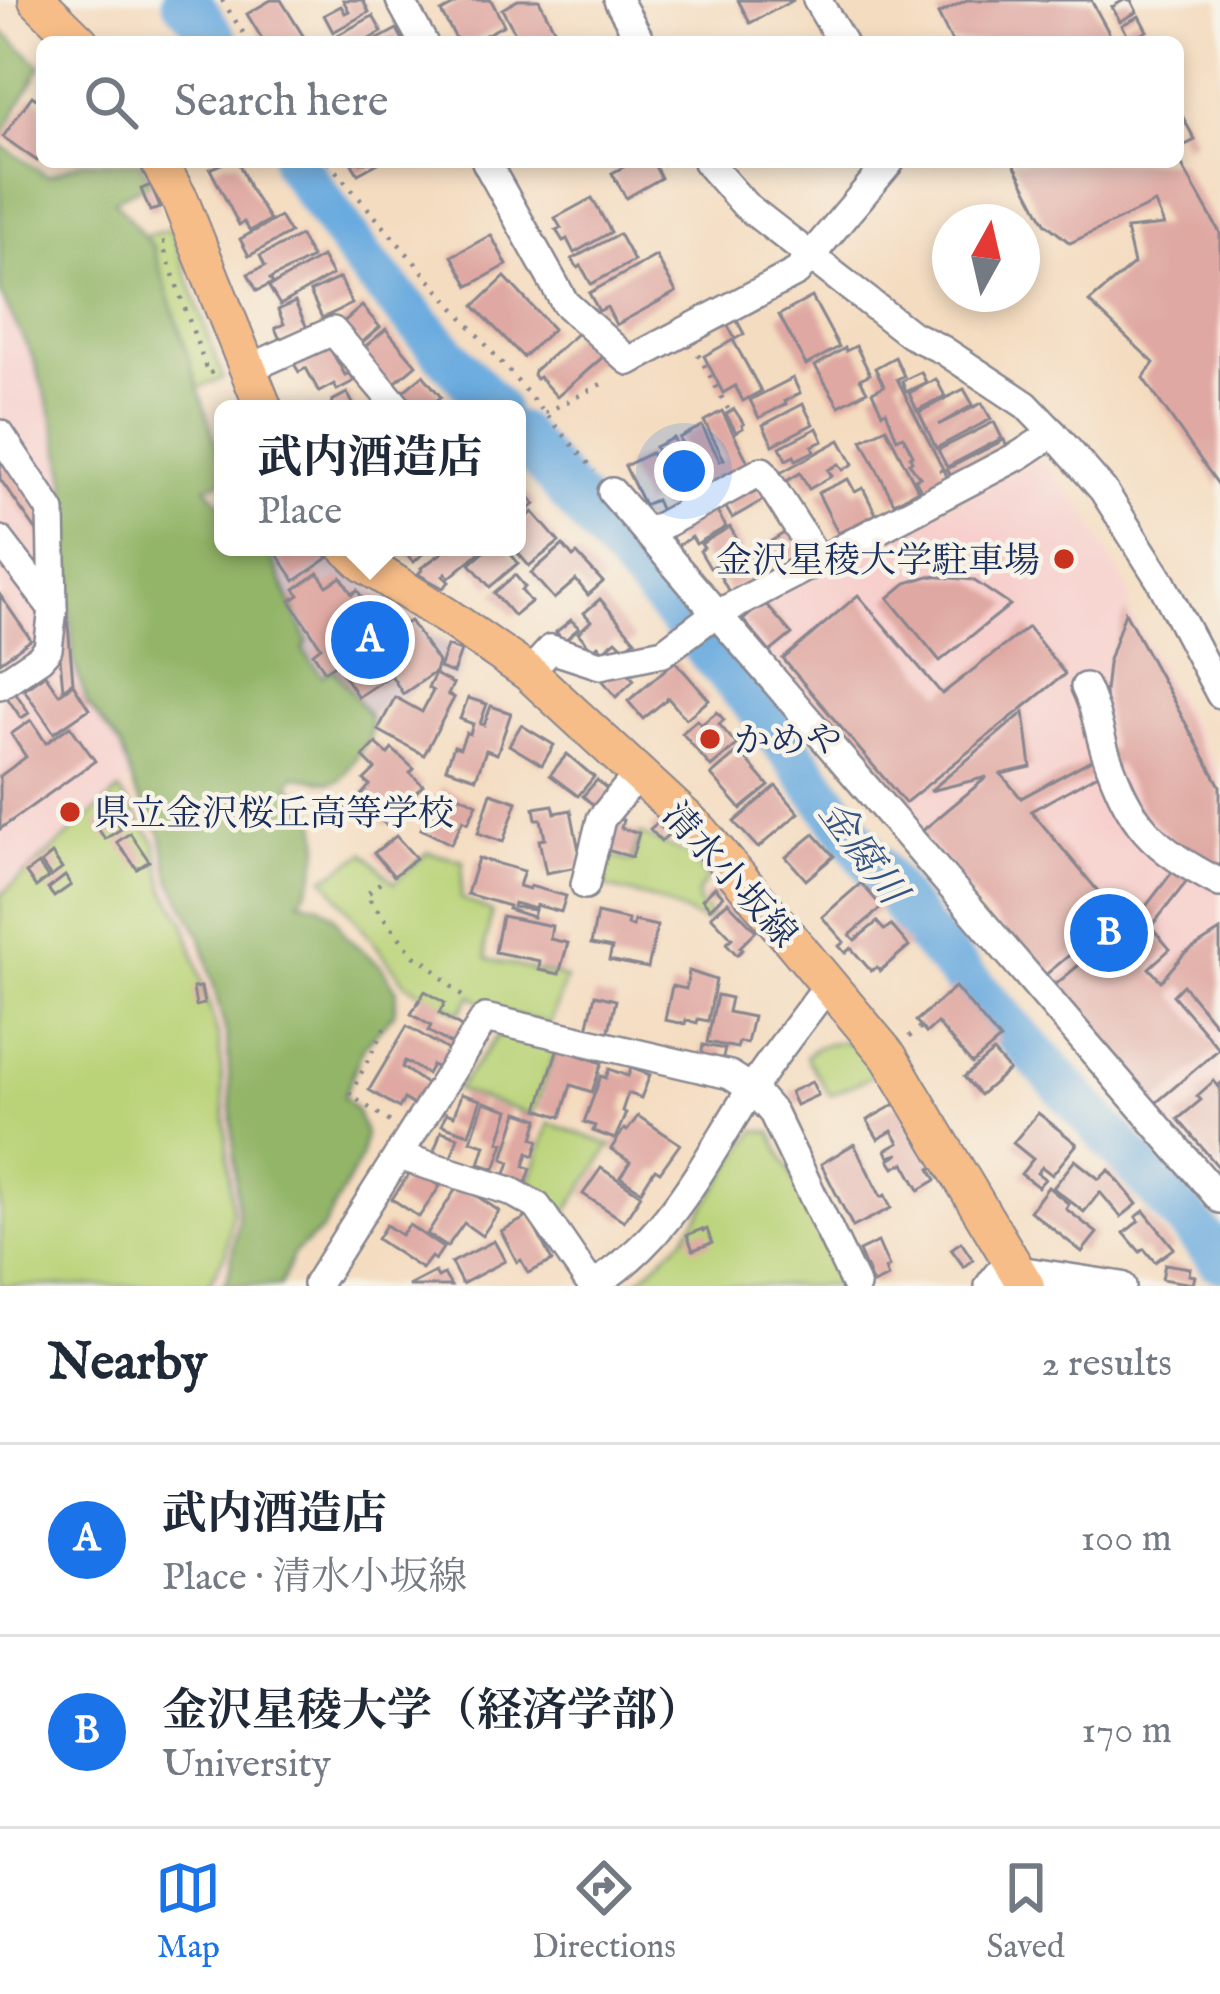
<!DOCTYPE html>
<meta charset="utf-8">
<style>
body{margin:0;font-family:"IM FELL English","Noto Serif JP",serif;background:#f6f6f7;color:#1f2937}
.compass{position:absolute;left:932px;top:204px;width:108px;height:108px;border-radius:50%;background:#fff;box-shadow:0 6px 18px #0003;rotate:8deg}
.you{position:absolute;left:684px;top:471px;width:42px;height:42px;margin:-30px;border:9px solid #fff;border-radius:50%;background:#1a73e8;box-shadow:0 0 0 18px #1a73e833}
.badge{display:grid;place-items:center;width:78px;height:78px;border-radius:50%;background:#1a73e8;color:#fff;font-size:39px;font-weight:700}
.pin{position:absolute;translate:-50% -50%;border:6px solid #fff;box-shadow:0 3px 12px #0006}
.popup{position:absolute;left:214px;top:400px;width:312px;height:156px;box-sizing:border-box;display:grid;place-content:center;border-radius:18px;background:#fff;filter:drop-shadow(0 3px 9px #0005);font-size:39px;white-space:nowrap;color:#747a83}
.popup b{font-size:45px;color:#1f2937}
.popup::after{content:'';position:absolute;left:50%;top:100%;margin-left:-24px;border:24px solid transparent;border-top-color:#fff}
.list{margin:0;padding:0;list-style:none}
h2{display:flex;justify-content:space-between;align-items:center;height:156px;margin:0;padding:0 48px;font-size:51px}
h2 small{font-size:39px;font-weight:400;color:#747a83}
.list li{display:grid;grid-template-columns:78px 1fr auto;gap:36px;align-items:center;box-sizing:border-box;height:192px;padding:0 48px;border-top:3px solid #e0e1e3}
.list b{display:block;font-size:45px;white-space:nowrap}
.list p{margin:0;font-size:39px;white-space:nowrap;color:#747a83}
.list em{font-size:39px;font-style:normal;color:#747a83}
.icon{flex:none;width:66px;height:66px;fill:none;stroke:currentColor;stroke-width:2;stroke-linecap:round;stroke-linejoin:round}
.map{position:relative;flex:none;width:1220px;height:1286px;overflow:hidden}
.search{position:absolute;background:#fff;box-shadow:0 6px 18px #0003;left:36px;right:36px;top:36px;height:132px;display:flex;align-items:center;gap:30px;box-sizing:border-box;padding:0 42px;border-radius:18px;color:#747a83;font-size:45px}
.sheet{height:540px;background:#fff}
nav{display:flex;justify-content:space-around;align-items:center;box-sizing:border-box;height:168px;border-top:3px solid #e0e1e3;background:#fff;font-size:33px;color:#747a83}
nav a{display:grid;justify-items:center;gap:6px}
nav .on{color:#1a73e8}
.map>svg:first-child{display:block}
.built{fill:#f7d0cd}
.industrial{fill:#d2bec3}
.green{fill:#bad378;stroke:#6a816b;stroke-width:3}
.forest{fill:#93b568;stroke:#577263;stroke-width:3}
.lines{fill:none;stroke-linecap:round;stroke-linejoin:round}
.river{stroke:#6babdf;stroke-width:45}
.building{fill:#dfa8a2}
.minor-casing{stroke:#88868f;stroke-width:32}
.major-casing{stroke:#88868f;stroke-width:40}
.path{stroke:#88868f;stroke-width:4.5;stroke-dasharray:3 9;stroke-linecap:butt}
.minor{stroke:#fff;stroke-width:27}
.major{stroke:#f7bd88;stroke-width:36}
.poi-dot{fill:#c8321e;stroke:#f7f3e8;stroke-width:4.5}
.labels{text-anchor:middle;stroke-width:9;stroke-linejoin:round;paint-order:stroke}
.poi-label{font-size:36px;fill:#1b2f5e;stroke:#f7f3e8;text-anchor:start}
.street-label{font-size:36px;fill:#1b2f5e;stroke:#f7f3e8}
.water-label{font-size:39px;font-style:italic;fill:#335485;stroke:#f7f3e8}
</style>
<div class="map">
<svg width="1220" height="1286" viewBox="0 0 1220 1286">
<rect width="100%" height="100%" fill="#f7f3e8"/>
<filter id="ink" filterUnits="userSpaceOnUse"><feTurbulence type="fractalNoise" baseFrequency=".00833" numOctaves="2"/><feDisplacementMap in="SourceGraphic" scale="24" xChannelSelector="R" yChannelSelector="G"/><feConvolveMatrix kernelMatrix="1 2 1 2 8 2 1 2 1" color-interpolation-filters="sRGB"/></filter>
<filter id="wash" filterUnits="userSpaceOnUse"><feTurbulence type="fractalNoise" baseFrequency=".004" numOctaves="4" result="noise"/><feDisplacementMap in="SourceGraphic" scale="48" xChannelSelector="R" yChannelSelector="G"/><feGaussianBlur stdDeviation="2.7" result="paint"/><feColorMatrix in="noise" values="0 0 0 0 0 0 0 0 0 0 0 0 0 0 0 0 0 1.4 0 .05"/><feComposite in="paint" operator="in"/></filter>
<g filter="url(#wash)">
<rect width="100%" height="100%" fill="#f4dcc0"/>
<!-- built -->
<g class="built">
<path d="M0 293 33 358 52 415 65 474V539L70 596 88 705 121 747 131 779 123 787 158 838 168 880 192 927 223 1037 235 1210 225 1269 214 1286H0Z"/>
<path d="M1037 459 1048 466 1088 516 1132 597 1128 609 1220 776V1187L732 619Z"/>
</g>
<!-- industrial -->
<path class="industrial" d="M261 547H325L334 559 434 636 467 653 456 683 437 672 403 697 392 695 370 717 335 669 323 676 303 650 306 642Z"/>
<!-- green -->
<g class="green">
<path d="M171 229 223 378 198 388 153 247 144 236Z"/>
<path d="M119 791 155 842 165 890 184 921 219 1039 232 1212 226 1252 208 1286H0V896Z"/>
<path d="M640 834 688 855 708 878 698 892V903L711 915 705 922 656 900 601 886 606 855 632 862Z"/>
<path d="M428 852 463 861 461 898 492 912 485 945 487 959 566 978 550 1024 486 1008 472 995 459 1013 406 984 324 878 365 853 394 883Z"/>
<path d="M498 1035 557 1047 532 1115 456 1090Z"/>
<path d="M855 1041 883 1071 830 1095 806 1057C817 1041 838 1043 855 1041Z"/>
<path d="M549 1123 611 1145 564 1216 528 1188Z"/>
<path d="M756 1130 771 1132 843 1286H633L684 1237Z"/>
</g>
<!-- forest -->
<g class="forest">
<path d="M0 29 41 66 0 139Z"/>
<path d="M0 144 47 176 81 162H140L151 182 114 200 153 247 223 465V481L206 487 223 506V547H261L272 559 307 642 303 650 322 676 334 669 370 717V737L341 780 332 783 294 776 289 785C312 807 323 823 318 855 315 874 312 886 299 900L319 905 334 916 346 937 381 966 397 991 394 1013 363 1048 344 1097 356 1110 365 1133 361 1157 322 1230 294 1253 280 1286H223L228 1278 238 1220 227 1037 201 937 171 881 161 834 136 793 121 747 88 705 74 663 65 539V474L52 415 33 358 0 293Z"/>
</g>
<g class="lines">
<!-- river -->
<g class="river">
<path d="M184 0 199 16 216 42"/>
<path d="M294 162 365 263 495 409"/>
<path d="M517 433 762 712 922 931 1194 1228 1220 1260"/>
</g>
</g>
<g id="blocks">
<!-- building -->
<g class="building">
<path d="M271 0H281L307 42H264L247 14Z"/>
<path d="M343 0H363L369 12 333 32 324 15 341 6 345 13 349 11Z"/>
<path d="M463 0H491L504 25 472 42H458L441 12Z"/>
<path d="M518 0H539L561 42H520L502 9Z"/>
<path d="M738 0H794L750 23Z"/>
<path d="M967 0H1091L1114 42H952L938 14Z"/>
<path d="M1124 0H1131L1137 12 1120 21 1112 7Z"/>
<path d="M373 16 382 32 364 42H337L334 37Z"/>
<path d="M1139 16 1147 31 1130 40 1122 25Z"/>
<path d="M397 29 404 42H373Z"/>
<path d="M32 96 42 103V155L37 161 3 137Z"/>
<path d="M1178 108 1195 140 1185 145 1178 132Z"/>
<path d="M226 162H238L250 189 270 220 250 231 244 222 239 225 210 169Z"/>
<path d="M356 162H380L358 174 352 164Z"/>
<path d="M633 162H653L661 178 626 198 612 173Z"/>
<path d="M1013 162H1180L1220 233V487L1143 378 1154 363 1089 302 1134 264 1126 229 1164 225 1155 203 1070 243 1045 223Z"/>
<path d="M151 185 160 208 150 211 141 189Z"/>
<path d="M592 198 611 232 574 253 567 239 563 241 556 230 561 228 555 218Z"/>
<path d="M280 217 290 233 249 256 240 239Z"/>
<path d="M619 234 634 261 591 284 581 266 578 268 572 259Z"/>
<path d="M491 235 507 265 469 286 452 256Z"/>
<path d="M300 236 312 258 270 279 273 283 257 291 248 274 265 266 260 256Z"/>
<path d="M656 256 676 292 616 325 607 307 599 311 589 293Z"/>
<path d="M322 257 332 275 280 305 269 287Z"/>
<path d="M505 277 553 329 523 357 474 306Z"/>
<path d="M340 278 352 304 322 318 310 292Z"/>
<path d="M812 297 839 347 806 365 779 315Z"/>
<path d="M295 302 308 330 281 342 275 328 284 324 278 310Z"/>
<path d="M362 306 380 327 359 345 341 324Z"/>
<path d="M735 317 744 334 735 339 726 322Z"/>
<path d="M386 329 416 365 390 387 360 351Z"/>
<path d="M580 331 603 357 557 397 539 377 536 379 533 375 534 371Z"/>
<path d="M325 339 345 375 349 373 354 381 337 390 334 384 319 392 306 368 299 372 291 359Z"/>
<path d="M733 340 761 391 743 401 735 386 723 393 704 356Z"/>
<path d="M856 346 870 374 860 379 867 391 839 406 815 366 845 348 846 351Z"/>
<path d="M895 357 904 376 897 379 943 469 939 471 944 470 948 479 923 494 915 479 920 477 909 463 912 461 910 457 913 455 903 436 897 439 886 411 882 413 872 392 884 386 875 368Z"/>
<path d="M921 372 926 382 906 392 902 381Z"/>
<path d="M423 375 441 397 427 409H413L400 394Z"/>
<path d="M793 378 800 393 785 401 786 404 759 418 750 400Z"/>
<path d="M936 379 945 396 917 410 909 393Z"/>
<path d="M964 389 973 405 938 425 982 403 991 419 936 448 919 412Z"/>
<path d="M347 393 356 409H325L333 404 332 401Z"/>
<path d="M803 404 813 424 773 445 763 425Z"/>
<path d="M734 409 744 424 742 425 743 428 736 432 726 414Z"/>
<path d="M722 411 749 464 701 492 697 483 701 481 679 438 702 426 720 461 724 459 704 421Z"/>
<path d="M994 422 1002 438 947 467 938 450Z"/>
<path d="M817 428 823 441 812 446 814 451 796 460 794 456 786 460 780 447Z"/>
<path d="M886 428 918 490 894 503 862 440Z"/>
<path d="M673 438 690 472 672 481 655 447Z"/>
<path d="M840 440 853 464 843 470 839 464 828 470 832 476 809 489 800 473 785 482 780 473Z"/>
<path d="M1004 440 1009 450 952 478 947 469Z"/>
<path d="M651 453 678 503 661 511 656 500 644 505 625 466Z"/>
<path d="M0 454 61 542 73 682 63 689 50 550 0 479Z"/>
<path d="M848 479 855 492 863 488 876 514 838 533 818 493Z"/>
<path d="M517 483 535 504 517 520Z"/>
<path d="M755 483 765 499 732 518 722 501Z"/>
<path d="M713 505 726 527 696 544 692 537 677 546 667 529Z"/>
<path d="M533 512 559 542 529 566 518 553 521 550 517 546V525Z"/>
<path d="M730 527 743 550 710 568 700 551 704 548 701 544Z"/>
<path d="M792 528 799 554 729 592 719 574Z"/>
<path d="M563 545 573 557 577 554 603 582 588 595 576 580 554 599 531 573Z"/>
<path d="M272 547H320L328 558 295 581Z"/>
<path d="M399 547H430L414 562Z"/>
<path d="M450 547H486L449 578 446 573 443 576 449 582 443 588 418 574 422 570 421 568Z"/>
<path d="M490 547H505L518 563 490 587 470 564Z"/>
<path d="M318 573 327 586 341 577 352 594 357 590 379 622 383 619 392 632 410 621 438 662 435 672 403 694 391 675 358 697 336 664 325 671 313 653 321 647 290 601 299 595 295 589Z"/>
<path d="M515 575 525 587 521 590 531 602 514 616 494 593Z"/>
<path d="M929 576 973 580 1010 605 940 661 888 598 906 583Z"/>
<path d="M0 595 31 640 0 662Z"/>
<path d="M858 595 942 694 1028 627 1065 674 905 803 783 659Z"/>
<path d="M600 599 635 640 624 648 616 640 603 651 598 645 592 650 578 633 591 621 584 613Z"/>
<path d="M764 602 792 634 770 652 743 620Z"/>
<path d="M1125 612 1220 786V870L1202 862 1151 927 1170 949 1149 968 1161 981 1184 954 1220 931V1030L1183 985 1173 995 1219 1049 1156 1103 1055 985 1140 914 1187 853 1143 810 1118 763 1031 811 1118 915 1043 977 921 832 987 777 930 791 1024 712 1031 767 1001 774 1021 798 1113 748 1108 731 1105 692 1108 663Z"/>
<path d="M571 620 579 628 564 641 556 632Z"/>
<path d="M447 646 461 651 453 673 439 668Z"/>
<path d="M675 661 709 700 686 719 668 698 643 719 628 701Z"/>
<path d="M621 666 634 680 616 697 603 681Z"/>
<path d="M0 669 29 713 21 718 0 687Z"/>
<path d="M45 674 59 694 73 684 89 709 54 733 24 689Z"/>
<path d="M435 674 453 684 448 695 454 698 424 755 378 730 395 697 422 712 433 691 428 688Z"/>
<path d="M468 698 487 704 480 724 484 725 491 706 511 713 497 754 486 750 476 778 446 768 454 746 460 748 466 733 470 734 473 724 460 719Z"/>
<path d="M717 712 724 720 719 724 737 745 711 767 682 733 697 720 701 725Z"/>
<path d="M31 720 46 743 70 726 95 761 0 829V776L26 757 11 734Z"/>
<path d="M521 725 554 745 542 765 509 745Z"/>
<path d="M376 743 388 754 392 749 414 769 410 773 423 785 386 825 358 799 370 785 364 780 375 769 363 757Z"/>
<path d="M739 751 769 786 741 809 711 775Z"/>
<path d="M567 754 594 777 578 796 550 775Z"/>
<path d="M597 780 613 794 599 810 583 796Z"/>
<path d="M776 786 799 813 758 848 734 822Z"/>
<path d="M442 787 477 804 468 823 463 820 451 844 421 829Z"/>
<path d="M491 793 517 802 503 842 478 833Z"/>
<path d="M337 798 345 808 335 816 327 806Z"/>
<path d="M553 805 555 813 571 810 582 866 546 873 539 840 545 839 541 819H536L534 808Z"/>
<path d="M111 814 121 829 105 839 95 824Z"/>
<path d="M609 816 623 820 621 828 639 833 632 857 599 848Z"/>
<path d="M657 823 668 835 661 841 650 829Z"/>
<path d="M130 833 149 861 137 869 117 842Z"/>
<path d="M814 834 834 856 806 880 786 857Z"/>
<path d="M396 836 416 858 394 876 374 853Z"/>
<path d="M52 854 62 869 51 877 41 863Z"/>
<path d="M478 858 524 871 519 886 529 889 530 886 566 896 561 912 536 905 535 909 514 903 513 907 535 910 533 917 508 909 509 906 467 894Z"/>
<path d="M38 864 48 878 36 887 26 873Z"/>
<path d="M65 876 71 885 54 897 48 889Z"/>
<path d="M861 883 882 907 850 935 855 940 877 922 884 930 891 925 909 946 880 971 877 967 871 971 851 948 845 953 839 946 844 942 822 917Z"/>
<path d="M715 887 723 896 710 908 702 899Z"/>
<path d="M728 902 756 931 740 947 743 949 737 955 726 943 732 938 711 916Z"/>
<path d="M597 913 628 920 627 925 633 927 634 921 657 926 648 968 609 960 612 948 591 944Z"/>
<path d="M502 916 552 926 550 939 568 943 559 974 539 970 540 961 495 952Z"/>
<path d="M689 971 716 980 708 1021 698 1019 697 1023 686 1020 685 1024 665 1020 672 986 686 989Z"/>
<path d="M201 987 204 1004 196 1006 193 988Z"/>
<path d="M955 987 1000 1040 972 1064 937 1023 926 1033 916 1021Z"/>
<path d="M425 991 445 1003 439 1013 466 1030 456 1047 428 1031 431 1026 411 1014Z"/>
<path d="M595 995 616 1000 608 1034 587 1029Z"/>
<path d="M717 995 731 998 728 1012 753 1017 747 1043 739 1042 737 1048 707 1042Z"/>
<path d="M407 1026 451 1052 441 1070 432 1065 427 1074 405 1061 402 1067 429 1086 416 1107 404 1099 399 1108 369 1090Z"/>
<path d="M703 1045 725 1049 722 1061 701 1057Z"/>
<path d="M558 1048 602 1063 592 1092 571 1085 561 1117 538 1109Z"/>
<path d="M993 1052 1009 1070 980 1095 964 1077Z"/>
<path d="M631 1068 650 1075 641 1098 628 1093 622 1111 626 1113 615 1139 593 1131 595 1126 584 1122 601 1076 606 1078 609 1069 628 1076Z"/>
<path d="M1214 1081 1218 1086 1220 1084V1169L1178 1119 1201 1100 1197 1096Z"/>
<path d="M812 1082 818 1095 796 1105 790 1092Z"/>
<path d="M461 1094 481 1100 469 1134 442 1125 446 1113 454 1116Z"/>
<path d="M901 1101 912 1120 907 1123 918 1143 923 1140 937 1166 930 1169 936 1180 919 1190 904 1163 894 1168 889 1160 899 1154 889 1157 886 1150 899 1143 892 1131 878 1139 867 1120Z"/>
<path d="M484 1102 509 1110 499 1142 504 1143 495 1169 479 1164 485 1145 471 1141Z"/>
<path d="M518 1112 539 1119 533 1138 539 1141 534 1156 528 1153 524 1166 531 1169 526 1183 505 1176 510 1162 503 1159Z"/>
<path d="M1038 1113 1077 1144 1052 1175 1042 1167 1037 1173 1045 1179 1038 1187 1021 1174 1033 1159 1013 1143Z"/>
<path d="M638 1116 680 1144 660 1172 655 1169 641 1191 620 1177 630 1162 611 1149 624 1129 627 1131Z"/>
<path d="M441 1131 458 1137 451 1158 434 1152Z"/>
<path d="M854 1144 881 1197 885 1195 891 1208 853 1227 821 1164Z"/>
<path d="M1075 1160 1099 1179 1109 1170 1137 1204 1121 1217 1100 1192 1084 1212 1053 1188Z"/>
<path d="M413 1168 440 1186 419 1217 392 1199Z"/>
<path d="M601 1168 641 1195 624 1221 583 1194Z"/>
<path d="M459 1184 499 1211 482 1236 464 1223 447 1247 427 1234Z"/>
<path d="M1048 1187 1069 1204 1066 1209 1097 1233 1082 1252 1030 1211Z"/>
<path d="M1144 1211 1174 1248 1155 1262 1144 1249 1140 1252 1124 1233 1139 1221 1136 1217Z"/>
<path d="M529 1216 552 1261 528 1273 521 1260 517 1262 501 1231Z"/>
<path d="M386 1225 401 1235 409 1225 443 1248 435 1260 431 1257 422 1269 377 1239Z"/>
<path d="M702 1229 703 1231 707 1229 712 1243 693 1250 687 1235Z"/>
<path d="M494 1241 505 1261 462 1284 451 1263Z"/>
<path d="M878 1242 889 1267 885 1269 888 1277 873 1284 859 1251Z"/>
<path d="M961 1242 973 1260 964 1267 951 1249Z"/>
<path d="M1165 1264 1190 1268 1189 1275 1195 1276 1193 1284 1162 1279Z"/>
<path d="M435 1272 438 1277 444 1274 451 1286H408Z"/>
</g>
</g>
</g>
<g filter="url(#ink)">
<use href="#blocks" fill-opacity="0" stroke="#88868f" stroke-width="3"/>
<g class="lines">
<!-- minor casing -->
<g class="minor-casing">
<g id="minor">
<path d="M400 0 423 42"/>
<path d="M618 0 641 42"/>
<path d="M817 0 842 42"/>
<path d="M486 162 565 303 629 361 797 272 890 162"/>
<path d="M707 162 745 205 910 334 943 350 1026 405 1053 433 1103 490 1160 580 1220 694"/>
<path d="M248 369 333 331 399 409"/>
<path d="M0 434 51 511 53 609 48 649 40 658 0 685"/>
<path d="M612 492 1220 1199"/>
<path d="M648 533 762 471 819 561"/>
<path d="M0 540 53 609"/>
<path d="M529 673 551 649 600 665 664 652 708 619 1020 455 1053 433"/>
<path d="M1085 687C1096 708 1098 729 1105 751 1130 825 1151 847 1220 883"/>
<path d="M585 885 601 819 628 786 641 776"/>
<path d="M399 1156 510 1191 537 1206 592 1286"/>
<path d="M318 1286 317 1284 485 1018 730 1075 752 1089 773 1113 856 1286"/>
<path d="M592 1286C669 1239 703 1164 750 1091 774 1055 802 1020 828 985"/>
<path d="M989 1286 997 1275 1018 1270 1122 1286"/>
</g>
</g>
<!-- major casing -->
<g class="major-casing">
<g id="major">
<path d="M37 0 80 42"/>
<path d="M159 162 180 200 264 409"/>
<path d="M346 547 363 563 448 617 529 673 701 832 889 1057 1026 1286"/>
</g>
</g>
<!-- path -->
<g class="path">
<path d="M222 0 249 42"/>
<path d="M328 162 595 471"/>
<path d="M165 242 162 243 208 374 217 370"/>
<path d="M698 354 728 409"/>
<path d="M545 413 609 380"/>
<path d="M380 883 366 895 414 956 427 963 468 1002"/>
<path d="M384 1028 350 1095 392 1123"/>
<path d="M909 1037 921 1027"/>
</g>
<!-- minor -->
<use href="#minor" class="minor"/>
<!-- major -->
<use href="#major" class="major"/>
</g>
</g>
<!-- markers -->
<g class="poi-dot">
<circle cx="1064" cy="559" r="12"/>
<circle cx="710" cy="739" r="12"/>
<circle cx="70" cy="812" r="12"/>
</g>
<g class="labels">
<!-- poi labels -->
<g class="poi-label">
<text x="1040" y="572" text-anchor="end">金沢星稜大学駐車場</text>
<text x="734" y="752">かめや</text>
<text x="94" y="825">県立金沢桜丘高等学校</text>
</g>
<!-- street labels -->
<g class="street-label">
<text transform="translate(731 874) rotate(48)" y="13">清水小坂線</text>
</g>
<!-- water labels -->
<g class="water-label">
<text transform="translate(864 851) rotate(54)" y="14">金腐川</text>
</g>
</g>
</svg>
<svg class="compass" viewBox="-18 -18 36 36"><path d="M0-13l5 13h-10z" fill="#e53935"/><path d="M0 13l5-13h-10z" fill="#747a83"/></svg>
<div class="you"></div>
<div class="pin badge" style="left:370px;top:640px">A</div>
<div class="popup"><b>武内酒造店</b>Place</div>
<div class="pin badge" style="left:1109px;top:933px">B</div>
<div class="search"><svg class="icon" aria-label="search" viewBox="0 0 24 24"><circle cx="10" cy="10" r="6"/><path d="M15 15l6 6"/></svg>Search here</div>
</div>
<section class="sheet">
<h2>Nearby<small>2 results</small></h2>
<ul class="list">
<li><span class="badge">A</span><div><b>武内酒造店</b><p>Place · 清水小坂線</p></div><em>100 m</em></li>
<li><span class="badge">B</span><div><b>金沢星稜大学（経済学部）</b><p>University</p></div><em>170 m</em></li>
</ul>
</section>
<nav>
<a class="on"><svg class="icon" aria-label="map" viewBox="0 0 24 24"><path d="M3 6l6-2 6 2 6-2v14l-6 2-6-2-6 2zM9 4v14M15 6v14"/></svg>Map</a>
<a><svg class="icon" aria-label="directions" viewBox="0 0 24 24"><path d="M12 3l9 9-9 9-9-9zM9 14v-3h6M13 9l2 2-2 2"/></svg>Directions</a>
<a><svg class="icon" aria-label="saved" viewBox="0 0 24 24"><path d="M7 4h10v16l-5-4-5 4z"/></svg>Saved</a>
</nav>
